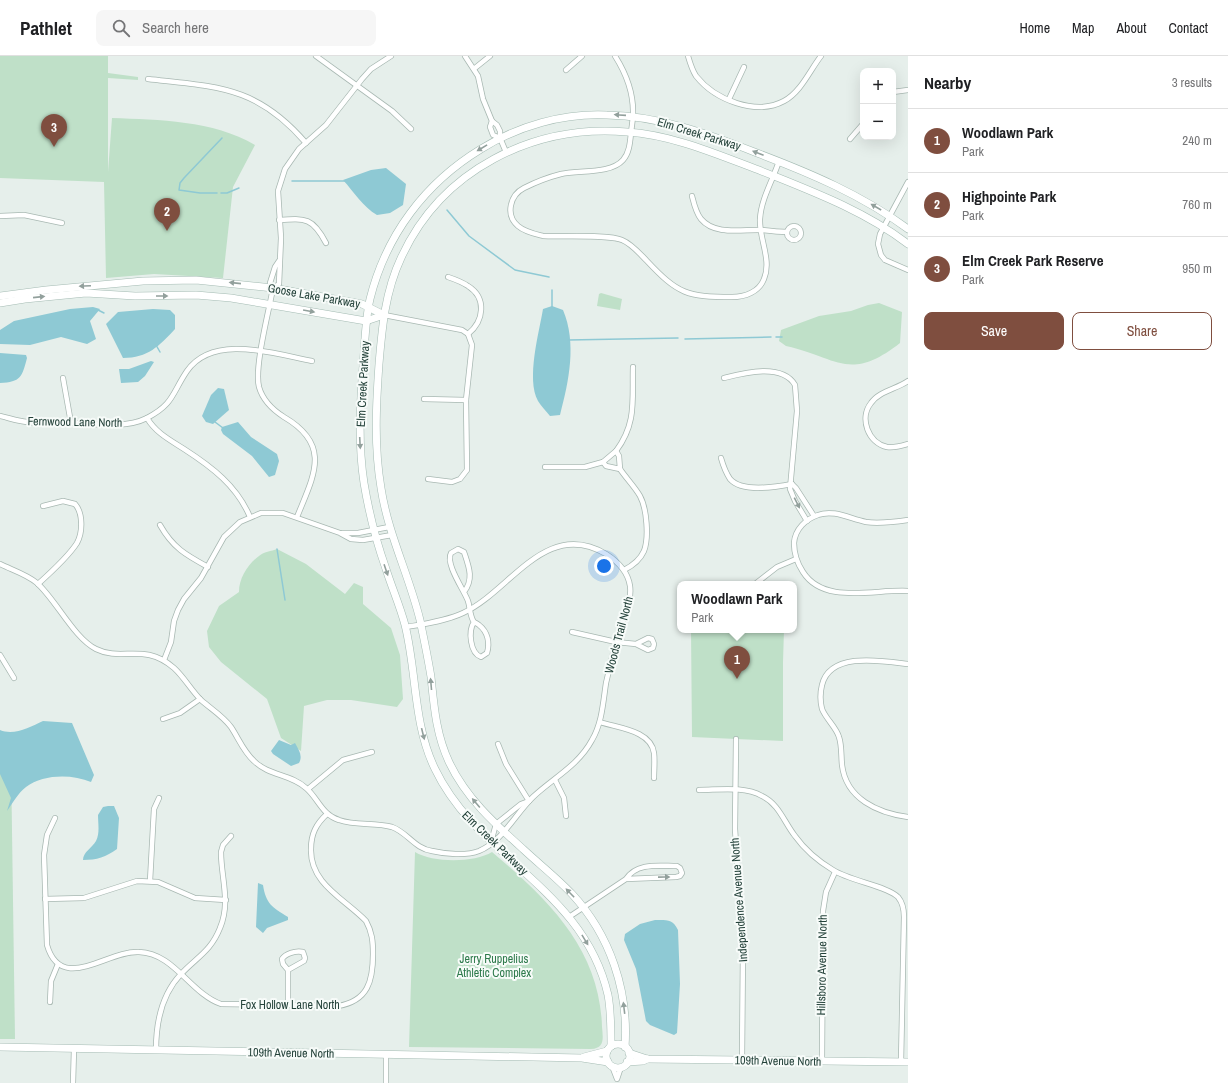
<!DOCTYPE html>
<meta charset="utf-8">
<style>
body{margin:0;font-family:"Archivo Narrow",sans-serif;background:#f6f6f6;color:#202124}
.controls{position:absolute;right:12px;top:12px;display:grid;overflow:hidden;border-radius:8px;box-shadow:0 4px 16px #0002}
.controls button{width:36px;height:36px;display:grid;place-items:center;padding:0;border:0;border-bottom:1px solid #e0e0e0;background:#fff;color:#202124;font:20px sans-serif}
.you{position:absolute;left:604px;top:510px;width:14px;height:14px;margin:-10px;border:3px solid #fff;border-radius:50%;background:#1a73e8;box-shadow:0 0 0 6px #1a73e833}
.badge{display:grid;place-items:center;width:26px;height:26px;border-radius:50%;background:#7f4e3f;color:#fff;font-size:13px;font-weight:700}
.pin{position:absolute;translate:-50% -33px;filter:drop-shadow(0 1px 2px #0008)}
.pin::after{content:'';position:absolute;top:21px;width:14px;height:12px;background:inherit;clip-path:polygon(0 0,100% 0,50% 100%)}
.popup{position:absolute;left:677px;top:525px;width:120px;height:52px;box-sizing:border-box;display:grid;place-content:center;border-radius:8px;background:#fff;filter:drop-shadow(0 1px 3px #0005);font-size:13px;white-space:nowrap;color:#757577}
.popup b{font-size:15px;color:#202124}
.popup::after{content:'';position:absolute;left:50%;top:100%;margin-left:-8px;border:8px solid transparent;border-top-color:#fff}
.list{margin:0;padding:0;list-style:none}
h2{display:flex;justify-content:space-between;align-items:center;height:52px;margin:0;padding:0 16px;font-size:17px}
h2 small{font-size:13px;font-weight:400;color:#757577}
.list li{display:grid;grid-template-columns:26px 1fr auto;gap:12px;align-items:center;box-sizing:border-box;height:64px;padding:0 16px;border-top:1px solid #e0e0e0}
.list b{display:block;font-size:15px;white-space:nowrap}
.list p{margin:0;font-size:13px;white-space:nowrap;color:#757577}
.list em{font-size:13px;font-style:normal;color:#757577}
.actions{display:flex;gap:8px;padding:12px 16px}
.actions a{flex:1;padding:9px 0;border:1px solid #7f4e3f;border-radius:8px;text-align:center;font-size:14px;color:#7f4e3f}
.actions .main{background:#7f4e3f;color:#fff}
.icon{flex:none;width:22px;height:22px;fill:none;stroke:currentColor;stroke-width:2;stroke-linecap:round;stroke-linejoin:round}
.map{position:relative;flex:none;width:908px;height:1027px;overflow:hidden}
header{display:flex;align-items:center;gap:24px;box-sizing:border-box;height:56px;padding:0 20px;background:#fff;border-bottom:1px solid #e0e0e0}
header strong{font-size:19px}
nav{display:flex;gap:22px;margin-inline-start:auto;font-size:14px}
.search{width:280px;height:36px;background:#f6f6f6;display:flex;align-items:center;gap:10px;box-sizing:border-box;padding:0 14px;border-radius:8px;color:#757577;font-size:15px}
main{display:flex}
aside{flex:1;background:#fff}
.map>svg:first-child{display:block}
.green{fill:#bfe0c8}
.water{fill:#8ec9d4}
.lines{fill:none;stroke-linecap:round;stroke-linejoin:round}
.stream{stroke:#8ec9d4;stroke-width:1.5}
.street-casing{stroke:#a8b8b2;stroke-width:6}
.secondary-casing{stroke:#a4bbb3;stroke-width:8}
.street{stroke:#fff;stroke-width:4.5}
.secondary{stroke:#fff;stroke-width:7}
.oneway{fill:#92a09c}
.labels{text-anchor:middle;stroke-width:4;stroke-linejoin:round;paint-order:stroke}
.street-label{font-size:12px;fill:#24423a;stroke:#f7fbf9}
.park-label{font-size:12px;fill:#2d7a4b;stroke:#f7fbf9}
</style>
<header>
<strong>Pathlet</strong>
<div class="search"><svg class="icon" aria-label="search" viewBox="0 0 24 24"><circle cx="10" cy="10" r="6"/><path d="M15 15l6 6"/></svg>Search here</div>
<nav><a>Home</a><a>Map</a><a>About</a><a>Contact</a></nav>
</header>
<main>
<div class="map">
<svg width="908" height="1027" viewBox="0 0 908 1027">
<rect width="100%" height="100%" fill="#e6efeb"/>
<!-- green -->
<g class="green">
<path d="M0 0H108V17L138 21V24L108 22V116L112 62C159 64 213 64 255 89L233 131 223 222 154 218 106 222 104 126 0 122Z"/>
<path d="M601 237 622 243 620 254 597 250 599 238Z"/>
<path d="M879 247 902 256 900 287C849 327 837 301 786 290L779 285 781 274 819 260 851 255 868 249Z"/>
<path d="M277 493 306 508 345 538 354 527 363 531V548L391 572 400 599 403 643 397 651 351 644H327L304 650 301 695 281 682 267 643 221 606 209 591 207 575 219 550 239 536C239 522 248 508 259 500 263 496 272 495 277 493Z"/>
<path d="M691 574H784L783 606V685L692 681Z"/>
<path d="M0 705H11L15 983H0Z"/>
<path d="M415 796C433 807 474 807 492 796 548 843 600 893 602 971 603 982 605 992 591 993L409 991Z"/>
</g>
<!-- water -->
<g class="water">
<path d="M386 112 406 128 403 149 390 157 377 159C363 151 354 136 343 124L371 114Z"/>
<path d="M552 250 563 254C577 287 569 325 560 359L550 360C546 355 541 350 538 345 526 323 539 277 543 253Z"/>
<path d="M93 251 100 253 90 265 96 283 87 288 61 281 30 289 0 288V274L14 265 70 253Z"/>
<path d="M153 253 170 254 175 259V273C159 290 148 302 123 302L106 268 118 256Z"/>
<path d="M0 297 26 299 27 302C22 321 21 326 0 327Z"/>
<path d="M151 305 154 306 145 320 138 326 121 327 119 313H129Z"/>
<path d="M218 332 224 333 229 354 213 368 206 366 202 360 211 339Z"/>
<path d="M238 366 251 381 277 398 279 405 275 419 269 421 252 400 223 378 221 374 222 371Z"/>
<path d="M43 665 72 667 94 719 91 726C72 718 43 718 26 731 18 737 12 748 7 755L11 742 0 718V674C14 680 30 671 43 665Z"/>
<path d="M279 684 291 689 295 687C299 694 303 700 299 707L291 710 273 698 271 695Z"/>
<path d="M108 750H114L119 762 117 793C106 801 97 804 83 804 83 796 92 792 96 785 100 777 98 768 98 759L103 751Z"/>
<path d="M258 827 263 829C266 848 272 851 288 861V864L267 872 263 877 256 871Z"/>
<path d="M655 864C667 864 673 863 678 874L680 928 677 977 674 979 650 969 646 965 636 913 624 884 625 878 640 868Z"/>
</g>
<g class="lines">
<!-- stream -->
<g class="stream">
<path d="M292 125H345"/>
<path d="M217 137H200L179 134 180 127 184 122 222 82"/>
<path d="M221 137H227L239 132"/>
<path d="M447 154 469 180 515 214 549 221"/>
<path d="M552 234V252"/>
<path d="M98 254 104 257"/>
<path d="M776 281H782"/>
<path d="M685 283 771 281"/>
<path d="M568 284 678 282"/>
<path d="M156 289 160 296"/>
<path d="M215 366 223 372"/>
<path d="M277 493 285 544"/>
</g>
<!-- street casing -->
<g class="street-casing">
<g id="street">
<path d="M316 0 392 55 411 73"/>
<path d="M465 0 478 20 483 43 492 65 497 69 500 75V82L506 96"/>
<path d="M615 0C629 22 636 44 632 69 630 81 631 95 623 104 611 118 579 114 561 118 549 121 536 126 524 132 510 139 505 159 518 170 525 176 535 178 543 180 560 181 609 178 622 184 632 188 640 198 647 205 678 238 687 241 732 241 745 241 759 236 764 223 772 204 759 183 760 163 761 143 773 124 779 105"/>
<path d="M688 0C690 7 692 14 696 20 715 44 756 60 784 45 801 36 810 14 821 0"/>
<path d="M475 12 490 0"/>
<path d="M566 14 582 0"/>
<path d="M148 23C218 31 257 30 306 87"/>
<path d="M893 36 908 34"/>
<path d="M729 43 744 11"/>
<path d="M492 65 490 71 493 79 500 82"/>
<path d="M850 83 863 68"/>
<path d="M908 126 880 178 878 188 881 199 885 204 908 214"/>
<path d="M692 140C694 148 696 157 701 163 715 180 743 173 762 174 770 175 778 176 787 176"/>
<path d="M0 160 24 159 62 167"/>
<path d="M279 164C306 162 313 162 326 187"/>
<circle cx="794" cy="177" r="7"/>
<path d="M448 221C454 223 462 226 468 230 487 242 484 265 468 278"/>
<path d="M273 232 279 228 281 182 278 135 285 113 299 93 326 69 362 23 371 13 391 0"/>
<path d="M273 232C269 255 254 311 259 331 263 345 273 354 284 361 332 389 314 419 297 461"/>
<path d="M273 232 270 227 275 211 279 205"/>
<path d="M384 259 462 274 468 278 472 289 466 344 467 414 460 423 452 426 428 423"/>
<path d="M63 322 71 367"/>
<path d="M724 322C744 317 782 307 795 329L797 355 790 433 795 445 807 465"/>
<path d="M908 325C897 333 879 335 871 347 859 362 868 387 887 391 895 392 901 390 908 388"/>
<path d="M424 343 466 344"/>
<path d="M0 360C9 362 18 365 27 366 42 368 57 367 72 367 95 368 125 373 147 362 174 348 172 337 187 315 213 277 275 298 312 305"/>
<path d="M147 362C156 377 170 384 184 393 212 411 237 430 250 461"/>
<path d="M616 395C637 367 632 344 633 311"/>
<path d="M616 395 619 400 620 413 606 410 603 406Z"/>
<path d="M721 402C723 409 726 417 730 423 742 437 776 431 792 428"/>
<path d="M545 411H585L603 406"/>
<path d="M620 413C626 422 635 431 640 440 647 453 649 482 644 495 640 504 632 510 624 514"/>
<path d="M792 428 796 432 814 460"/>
<path d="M908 464C894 466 880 468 866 466 850 463 834 453 818 459 806 463 795 473 794 487 794 498 797 507 803 516 824 549 874 533 908 535"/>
<path d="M160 469C173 492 186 499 208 511"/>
<path d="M342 477H358L389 471"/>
<path d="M0 508C12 514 26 518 37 527 56 544 74 582 96 593 122 606 144 586 174 612 184 621 191 634 201 644 211 653 223 660 231 671 239 683 243 695 254 705 269 720 291 718 306 732 318 742 322 759 339 764 356 770 375 766 392 771 407 776 415 793 432 795 445 798 466 800 479 795 503 785 515 758 533 741 553 722 578 710 592 684 602 667 603 647 606 627 610 608 615 589 621 570 625 557 632 544 630 530 628 516 617 505 606 498 545 462 510 536 463 557 446 565 424 568 406 571"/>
<path d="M38 528C48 519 70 498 77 487 83 476 83 457 75 448L63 445 43 450"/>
<path d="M755 528 777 511 796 503"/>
<path d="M464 536C474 523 469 511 464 496L458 493 451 497C445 508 464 534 468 545 470 551 470 561 474 566 476 567 478 568 479 569 488 576 490 587 487 597L481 601C470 597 468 575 474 566"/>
<path d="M572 576 616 586 636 588 648 582 652 583 654 588 653 592 648 594 636 588"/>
<path d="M0 599 14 622"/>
<path d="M164 604 171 586 174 565 178 554 184 543 201 522 224 481 240 466 261 457H283L340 477 351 483 363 484 392 479"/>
<path d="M908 608C883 605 830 595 822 629 820 637 820 645 822 653 826 663 836 671 839 681 842 690 841 700 842 709 846 743 878 757 908 761"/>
<path d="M163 663 180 657 200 643"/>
<path d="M600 666C617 672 651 674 654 697 655 705 654 714 654 722"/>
<path d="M736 683 735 773 743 892 742 1004"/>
<path d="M498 688 506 708 529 745"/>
<path d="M555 724 564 742 566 760"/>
<path d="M308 733 343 704 372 696"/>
<path d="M699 734C719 734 744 730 762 740 779 748 784 766 795 780 805 794 818 805 833 814 850 825 887 830 898 841 903 847 904 854 904 861L901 1006"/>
<path d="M55 762 47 779 44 799 47 889C61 938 108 894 139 896 174 897 190 937 221 948L338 950C368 945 373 925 373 898 373 885 372 876 366 865 345 843 310 828 311 793 311 778 316 768 327 758"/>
<path d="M491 786 496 768 521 748 529 745"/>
<path d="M150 825 154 753 159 742"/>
<path d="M45 843 84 842 137 825 158 826 195 842 226 844"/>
<path d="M569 861 626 823C637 806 659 810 677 810L680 812 682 817 680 820 676 821 626 823"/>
<path d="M50 946 51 925 58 908"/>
<path d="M288 949V914L283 908 282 903C285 898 296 894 303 896L305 902 304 905 288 914"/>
<path d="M156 994C156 967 161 939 181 918 197 901 211 895 220 872 231 846 221 822 221 796L223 789 231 780"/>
<path d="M822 1005 823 855 826 836 835 816"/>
<path d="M612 1010 617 1023 621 1011"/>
<path d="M73 1027 74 993"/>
<path d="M386 1027V999"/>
</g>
</g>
<!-- secondary casing -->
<g class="secondary-casing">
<g id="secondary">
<path d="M0 240 46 234 143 225 196 224 273 232 362 248 384 259"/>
<path d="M0 247 25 243 86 237 135 240 196 239 231 242 366 265 384 259"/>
<circle cx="618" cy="1000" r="12"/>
<path d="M611 990C611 973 611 955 608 939 584 833 478 803 435 713 413 668 417 617 405 569 400 550 392 532 386 513 376 485 369 457 364 427 358 388 360 349 363 310 365 288 365 265 370 243 386 179 425 127 481 93 518 70 563 57 607 59 660 60 709 78 757 97 810 117 862 139 908 173"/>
<path d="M0 991 582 1002 608 1006"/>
<path d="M625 991C629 935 610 879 572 838 557 822 539 808 523 793 494 767 466 742 449 706 436 678 434 650 431 621 428 602 424 583 420 564 409 519 388 478 381 432 374 390 376 350 379 308 382 272 385 236 401 202 441 114 533 68 627 76 673 79 716 98 759 114 811 135 863 154 908 188"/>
<path d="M629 997 647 1003 908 1006"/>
<path d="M584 1001 607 995"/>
<path d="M627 1006 643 1005 647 1003"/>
</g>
</g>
<!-- street -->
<use href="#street" class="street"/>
<!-- secondary -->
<use href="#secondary" class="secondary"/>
</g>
<!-- one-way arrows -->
<defs><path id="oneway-solid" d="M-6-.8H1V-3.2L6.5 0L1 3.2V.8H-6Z"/></defs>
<g class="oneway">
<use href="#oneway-solid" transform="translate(620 59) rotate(-176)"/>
<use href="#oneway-solid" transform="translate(482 92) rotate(149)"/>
<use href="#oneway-solid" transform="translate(758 97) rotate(-159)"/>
<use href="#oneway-solid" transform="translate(876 151) rotate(-150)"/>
<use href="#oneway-solid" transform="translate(235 227) rotate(-174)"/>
<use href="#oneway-solid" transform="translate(85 230) rotate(177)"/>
<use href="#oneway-solid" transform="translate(162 240)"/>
<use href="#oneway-solid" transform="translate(39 241) rotate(-6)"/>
<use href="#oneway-solid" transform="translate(309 255) rotate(10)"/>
<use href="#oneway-solid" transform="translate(360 387) rotate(87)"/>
<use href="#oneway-solid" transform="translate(797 447) rotate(63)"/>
<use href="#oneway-solid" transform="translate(386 514) rotate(71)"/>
<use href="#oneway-solid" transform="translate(431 628) rotate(-95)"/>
<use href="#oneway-solid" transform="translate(423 678) rotate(76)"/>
<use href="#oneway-solid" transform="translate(476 747) rotate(-130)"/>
<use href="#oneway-solid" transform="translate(664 821) rotate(-1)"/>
<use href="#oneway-solid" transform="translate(570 837) rotate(-134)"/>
<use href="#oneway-solid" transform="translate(585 884) rotate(59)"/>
<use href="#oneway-solid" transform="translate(624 952) rotate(-97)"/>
</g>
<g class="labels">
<!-- street labels -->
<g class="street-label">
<text transform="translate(699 78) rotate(17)" y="4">Elm Creek Parkway</text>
<text transform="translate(314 240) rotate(10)" y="4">Goose Lake Parkway</text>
<text transform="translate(363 328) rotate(-87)" y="4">Elm Creek Parkway</text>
<text transform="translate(75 366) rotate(1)" y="4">Fernwood Lane North</text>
<text transform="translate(619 579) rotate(-75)" y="4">Woods Trail North</text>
<text transform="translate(495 787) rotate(44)" y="4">Elm Creek Parkway</text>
<text transform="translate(739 844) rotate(-94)" y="4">Independence Avenue North</text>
<text transform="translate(822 909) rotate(-89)" y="4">Hillsboro Avenue North</text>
<text x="290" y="953">Fox Hollow Lane North</text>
<text transform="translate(291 997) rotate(1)" y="4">109th Avenue North</text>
<text transform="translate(778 1005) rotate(1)" y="4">109th Avenue North</text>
</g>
<!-- park labels -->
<g class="park-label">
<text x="494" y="907">Jerry Ruppelius<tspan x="494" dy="14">Athletic Complex</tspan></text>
</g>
</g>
</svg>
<div class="controls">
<button>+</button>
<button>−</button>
</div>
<div class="you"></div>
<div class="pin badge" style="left:737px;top:623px">1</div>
<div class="popup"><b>Woodlawn Park</b>Park</div>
<div class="pin badge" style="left:167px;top:175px">2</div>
<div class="pin badge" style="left:54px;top:91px">3</div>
</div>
<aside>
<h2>Nearby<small>3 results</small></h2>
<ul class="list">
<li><span class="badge">1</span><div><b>Woodlawn Park</b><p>Park</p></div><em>240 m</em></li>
<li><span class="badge">2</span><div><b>Highpointe Park</b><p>Park</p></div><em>760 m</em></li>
<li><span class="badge">3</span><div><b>Elm Creek Park Reserve</b><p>Park</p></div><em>950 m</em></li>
</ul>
<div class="actions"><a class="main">Save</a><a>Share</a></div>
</aside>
</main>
